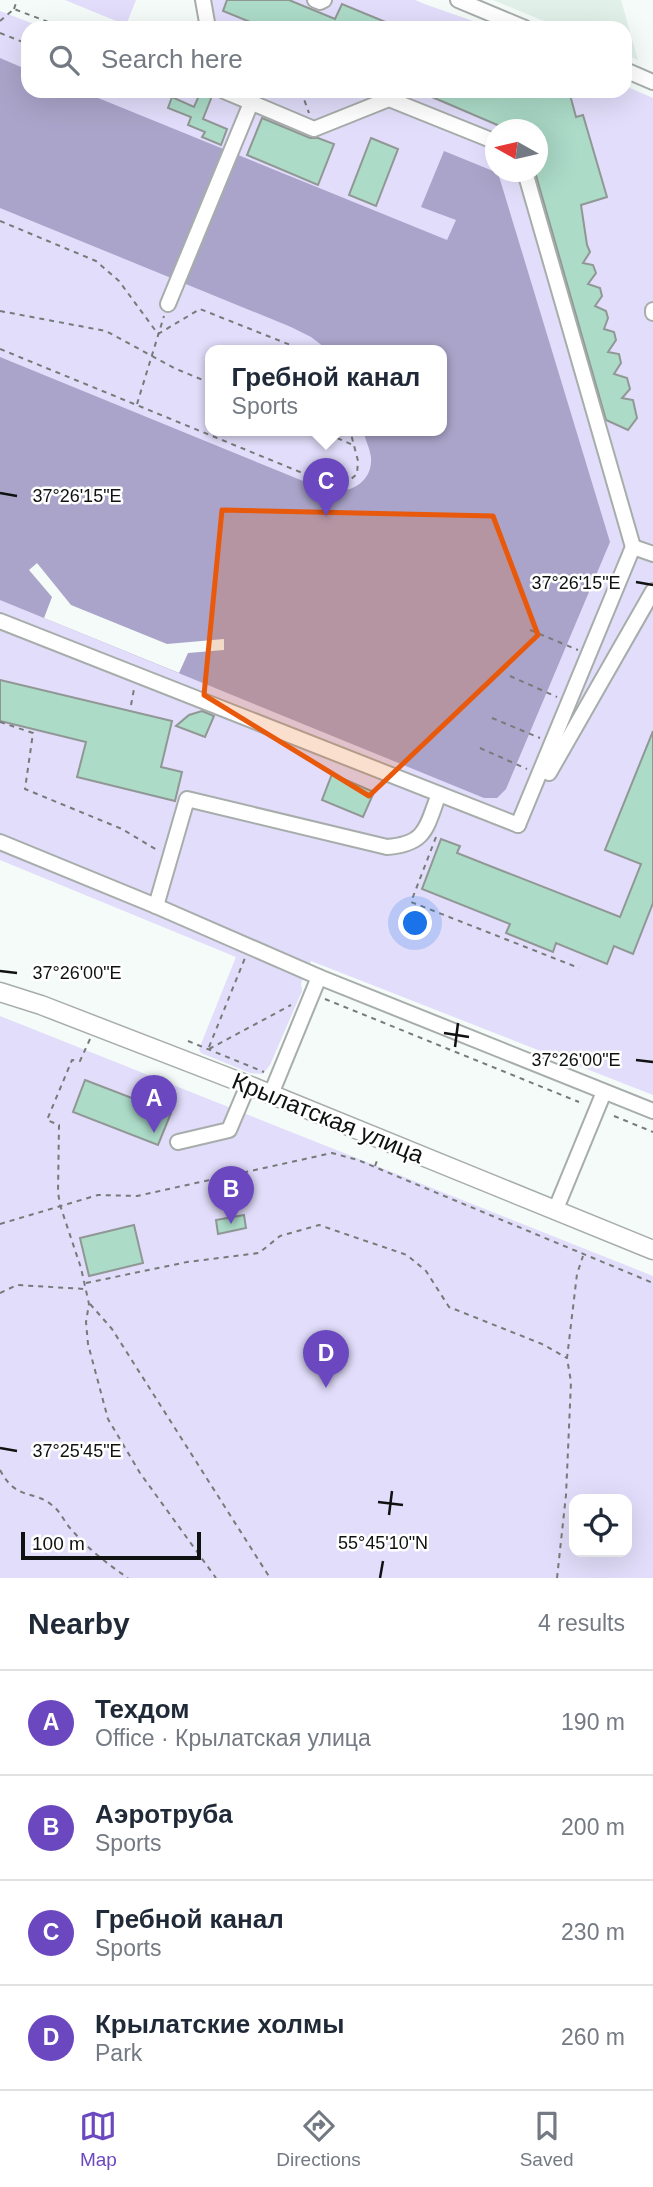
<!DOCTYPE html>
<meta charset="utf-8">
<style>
body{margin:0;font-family:Helvetica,sans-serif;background:#f6f6f7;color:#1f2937}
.controls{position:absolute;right:21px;bottom:21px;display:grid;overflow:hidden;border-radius:14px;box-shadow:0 7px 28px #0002}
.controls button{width:63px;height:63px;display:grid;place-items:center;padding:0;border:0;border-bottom:2px solid #e0e1e3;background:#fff;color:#1f2937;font:35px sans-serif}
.compass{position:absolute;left:485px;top:119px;width:63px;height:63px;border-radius:50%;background:#fff;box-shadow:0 7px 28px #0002;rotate:278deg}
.scale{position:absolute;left:21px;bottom:18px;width:180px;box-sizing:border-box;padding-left:7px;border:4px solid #0f1211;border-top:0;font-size:19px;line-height:24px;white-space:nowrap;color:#0f1211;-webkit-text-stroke:5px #fff;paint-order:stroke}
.you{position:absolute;left:416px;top:924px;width:24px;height:24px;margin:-18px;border:5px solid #fff;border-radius:50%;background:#1a73e8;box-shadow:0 0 0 10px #1a73e833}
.badge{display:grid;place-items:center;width:46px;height:46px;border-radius:50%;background:#6b48c0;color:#fff;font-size:23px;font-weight:700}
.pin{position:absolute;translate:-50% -58px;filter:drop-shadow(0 2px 4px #0008)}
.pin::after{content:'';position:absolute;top:37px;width:24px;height:21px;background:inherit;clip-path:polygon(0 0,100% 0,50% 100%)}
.popup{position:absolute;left:205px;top:345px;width:242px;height:91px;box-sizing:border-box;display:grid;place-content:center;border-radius:14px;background:#fff;filter:drop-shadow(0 2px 5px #0005);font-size:23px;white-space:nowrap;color:#747a83}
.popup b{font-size:26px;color:#1f2937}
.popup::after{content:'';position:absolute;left:50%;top:100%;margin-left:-14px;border:14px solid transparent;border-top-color:#fff}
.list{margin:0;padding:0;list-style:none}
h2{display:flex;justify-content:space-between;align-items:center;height:91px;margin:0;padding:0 28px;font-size:30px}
h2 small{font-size:23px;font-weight:400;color:#747a83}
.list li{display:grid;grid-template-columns:46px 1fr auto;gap:21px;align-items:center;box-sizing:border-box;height:105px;padding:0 28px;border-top:2px solid #e0e1e3}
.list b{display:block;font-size:26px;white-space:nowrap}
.list p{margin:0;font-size:23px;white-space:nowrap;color:#747a83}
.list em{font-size:23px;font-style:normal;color:#747a83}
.icon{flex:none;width:38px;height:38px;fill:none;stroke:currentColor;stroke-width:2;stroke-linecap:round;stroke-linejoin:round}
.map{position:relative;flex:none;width:653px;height:1578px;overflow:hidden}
.search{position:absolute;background:#fff;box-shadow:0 7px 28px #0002;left:21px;right:21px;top:21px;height:77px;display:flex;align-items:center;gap:18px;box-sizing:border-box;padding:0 24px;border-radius:21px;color:#747a83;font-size:26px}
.sheet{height:511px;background:#fff}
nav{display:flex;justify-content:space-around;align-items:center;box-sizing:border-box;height:98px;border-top:2px solid #e0e1e3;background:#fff;font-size:19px;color:#747a83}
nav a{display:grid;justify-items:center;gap:4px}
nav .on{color:#6b48c0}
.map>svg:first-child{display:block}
.built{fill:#e2f0ea}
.green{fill:#e1ddfa;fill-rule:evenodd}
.water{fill:#aaa4ca}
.pier{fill:#f4fbf8}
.building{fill:#acdbc8;stroke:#909794;stroke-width:2}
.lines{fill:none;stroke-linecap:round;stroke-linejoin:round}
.minor-casing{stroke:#a7adaa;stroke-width:18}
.major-casing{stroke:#a7adaa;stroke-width:21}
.path{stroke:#767b79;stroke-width:2;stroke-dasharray:5 5;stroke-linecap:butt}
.minor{stroke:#fff;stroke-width:14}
.major{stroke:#fff;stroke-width:18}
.marked{fill:#e8590c;fill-opacity:0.2;stroke:#e8590c;stroke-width:5;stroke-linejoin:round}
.ticks{fill:none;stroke:#0f1211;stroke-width:2.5}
.labels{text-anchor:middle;stroke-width:5;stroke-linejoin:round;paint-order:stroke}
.street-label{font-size:24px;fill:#0f1211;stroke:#fff}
.ticks-label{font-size:18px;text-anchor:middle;fill:#0f1211;stroke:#fff;stroke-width:5;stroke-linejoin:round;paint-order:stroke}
</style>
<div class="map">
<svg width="653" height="1578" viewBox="0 0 653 1578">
<rect width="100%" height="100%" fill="#f4fbf8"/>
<!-- built -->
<path class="built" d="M493 0H621L638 60 625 54V28H561Z"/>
<!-- green -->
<g class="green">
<path d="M65 0H136L126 25Z"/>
<path d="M199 0H415C441 11 465 17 491 28H205Z"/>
<path d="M0 11 44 28H28V91H207L218 95V91H625V86L653 98V1095L311 961 301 983 302 991 270 1065 263 1074 250 1073 201 1053 199 1049 236 957 0 860ZM496 130H538V172H496ZM210 350H442V430H210Z"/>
<path d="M0 1016 653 1276V1578H0ZM574 1499H627V1552H574Z"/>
</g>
<!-- water -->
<path class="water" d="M0 58 28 70V91H81L447 240 456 220 421 207 444 151 498 173 610 542 506 789 497 798H484L0 600V357L330 492C351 493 373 482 371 457 370 449 365 439 363 430H442V350H328L311 337 291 327 0 208Z"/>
<!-- pier -->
<path class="pier" d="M37 563 71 605 167 644 224 639V650L188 653 179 673 44 618 52 597 29 570Z"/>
<!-- building -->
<g class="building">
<path d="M227 0H289L335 19 342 4 400 28H265L223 11Z"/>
<path d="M201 91H214L203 119 227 129 221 145 202 137 205 132 188 125 191 117 168 108 172 97 194 107Z"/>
<path d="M418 91H536L544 94 569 91 576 117 583 115 607 197 581 205 587 245 590 252 583 263 593 265 596 273 588 284 600 288 602 296 595 306 606 311 608 318 604 329 614 332 616 340 608 352 619 354 621 363 614 374 627 378 630 389 622 398 633 400 637 418 628 430 606 420 535 172H537V130H509Z"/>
<path d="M262 118 310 138H318L334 144 318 185 247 155Z"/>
<path d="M371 138 398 149 376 206 349 195Z"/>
<path d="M0 680 172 721 161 767 182 772 175 801 77 777 86 742 0 721Z"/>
<path d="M202 711 214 716 205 737 176 726 189 715Z"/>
<path d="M653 731V903L633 954 614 946 607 964 556 943 553 952 506 933 510 924 422 889 441 839 460 846 457 853 620 917 641 864 605 850Z"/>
<path d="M332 774 374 792 363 817 322 800Z"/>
<path d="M85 1080 171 1113 158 1145 73 1112Z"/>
<path d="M244 1215 246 1228 218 1234 216 1220Z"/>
<path d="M134 1225 143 1263 89 1276 80 1238Z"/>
</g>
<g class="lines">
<!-- minor casing -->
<g class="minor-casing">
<g id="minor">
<path d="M203 0 208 28"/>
<path d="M315 0 320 2 324 0"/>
<path d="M458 0 525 28"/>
<path d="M625 70 653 82"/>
<path d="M224 91 314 129 389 99 496 142"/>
<path d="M525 172 633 547"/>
<path d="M168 304 251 103"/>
<path d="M653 310V313"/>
<path d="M0 621 518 825"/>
<path d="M549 773 653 591"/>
<path d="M518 825 633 547 653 554"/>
<path d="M0 842 156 906 319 977 653 1111"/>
<path d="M156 906 187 799 387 847C427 844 426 827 439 794"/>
<path d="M271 1094 319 977"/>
<path d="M178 1142 229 1130 248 1085"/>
<path d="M555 1211 604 1092"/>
</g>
</g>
<!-- major casing -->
<g class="major-casing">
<path id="major" d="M0 992 41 1005 248 1085 653 1250"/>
</g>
<!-- path -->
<g class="path">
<path d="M14 9 17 0"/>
<path d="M0 21 14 9 64 28"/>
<path d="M220 23 233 28"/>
<path d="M0 33 28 44"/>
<path d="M142 91 146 93 152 91"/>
<path d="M301 91 309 113"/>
<path d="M0 221 96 261 119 281 158 334 200 309 303 350"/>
<path d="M0 311 106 331 174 368 210 383"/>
<path d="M0 349 322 481 345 484 357 474 358 461 350 430"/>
<path d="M137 404 164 316"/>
<path d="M319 430 353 445"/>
<path d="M530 630 578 650"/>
<path d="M510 676 557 697"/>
<path d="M131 705 134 689"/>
<path d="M492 718 540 738"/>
<path d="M0 722 33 733 25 789 122 829 157 850"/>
<path d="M480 748 527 769"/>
<path d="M436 837 411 902 579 968"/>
<path d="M325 999 579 1102"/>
<path d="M90 1039 80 1061 72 1060 47 1120 59 1125 58 1192 60 1205 81 1268 89 1304 86 1322 88 1344 108 1419 140 1473 216 1578"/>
<path d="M188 1041 264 1072"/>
<path d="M209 1047 245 958"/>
<path d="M209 1049 291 1005"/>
<path d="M614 1116 653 1132"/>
<path d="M375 1166 378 1158"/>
<path d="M0 1224 98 1195 137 1196 332 1153 358 1160 653 1283"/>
<path d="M86 1283 187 1262 259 1253 280 1236 319 1225 407 1255 426 1271 449 1307 542 1344 567 1358"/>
<path d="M0 1293 17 1285 85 1289"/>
<path d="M90 1304 112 1329 270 1578"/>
<path d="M0 1470C17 1502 34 1489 53 1506 60 1511 64 1521 70 1528 87 1548 106 1563 128 1578"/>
<path d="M557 1578 566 1495 571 1382 567 1358 577 1274 583 1256"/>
</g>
<!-- minor -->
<use href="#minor" class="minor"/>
<!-- major -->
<use href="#major" class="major"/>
</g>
<!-- marked area -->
<path class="marked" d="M222 510 493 516 538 635 369 796 204 695Z"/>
<!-- ticks -->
<path class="ticks" d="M0 493 17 496M636 582 653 585M0 971 17 973M444 1033 469 1037M455 1047 458 1023M636 1060 653 1062M0 1448 17 1451M378 1502 403 1505M389 1515 392 1491M380 1578 383 1561"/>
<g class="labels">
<!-- street labels -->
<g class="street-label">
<text transform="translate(328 1118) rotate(22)" y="8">Крылатская улица</text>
</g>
</g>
<g class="ticks-label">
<text x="77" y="502">37°26'15"E</text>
<text x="576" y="589">37°26'15"E</text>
<text x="77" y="979">37°26'00"E</text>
<text x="576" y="1066">37°26'00"E</text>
<text x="77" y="1457">37°25'45"E</text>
<text x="383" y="1549">55°45'10"N</text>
</g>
</svg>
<div class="controls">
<button><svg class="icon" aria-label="locate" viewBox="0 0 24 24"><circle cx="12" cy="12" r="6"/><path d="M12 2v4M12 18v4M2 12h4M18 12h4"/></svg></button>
</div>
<svg class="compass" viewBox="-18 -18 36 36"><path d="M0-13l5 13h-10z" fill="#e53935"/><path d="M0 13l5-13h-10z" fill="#747a83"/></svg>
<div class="scale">100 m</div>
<div class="you"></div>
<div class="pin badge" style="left:154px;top:1133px">A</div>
<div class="pin badge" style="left:231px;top:1224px">B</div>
<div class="pin badge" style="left:326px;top:516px">C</div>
<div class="popup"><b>Гребной канал</b>Sports</div>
<div class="pin badge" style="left:326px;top:1388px">D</div>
<div class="search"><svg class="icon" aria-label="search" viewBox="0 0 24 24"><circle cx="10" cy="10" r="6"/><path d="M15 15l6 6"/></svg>Search here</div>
</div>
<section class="sheet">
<h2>Nearby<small>4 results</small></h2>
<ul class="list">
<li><span class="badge">A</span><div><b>Техдом</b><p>Office · Крылатская улица</p></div><em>190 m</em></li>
<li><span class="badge">B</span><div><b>Аэротруба</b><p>Sports</p></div><em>200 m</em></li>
<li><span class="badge">C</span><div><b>Гребной канал</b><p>Sports</p></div><em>230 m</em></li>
<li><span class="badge">D</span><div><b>Крылатские холмы</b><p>Park</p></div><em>260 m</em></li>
</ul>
</section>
<nav>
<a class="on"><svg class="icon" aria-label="map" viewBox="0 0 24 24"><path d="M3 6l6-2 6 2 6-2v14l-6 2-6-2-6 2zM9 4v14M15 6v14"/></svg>Map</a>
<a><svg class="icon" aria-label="directions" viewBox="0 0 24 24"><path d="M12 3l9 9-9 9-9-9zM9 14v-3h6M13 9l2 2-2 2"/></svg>Directions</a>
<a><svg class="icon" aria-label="saved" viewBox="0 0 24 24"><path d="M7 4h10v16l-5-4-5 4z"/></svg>Saved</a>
</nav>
